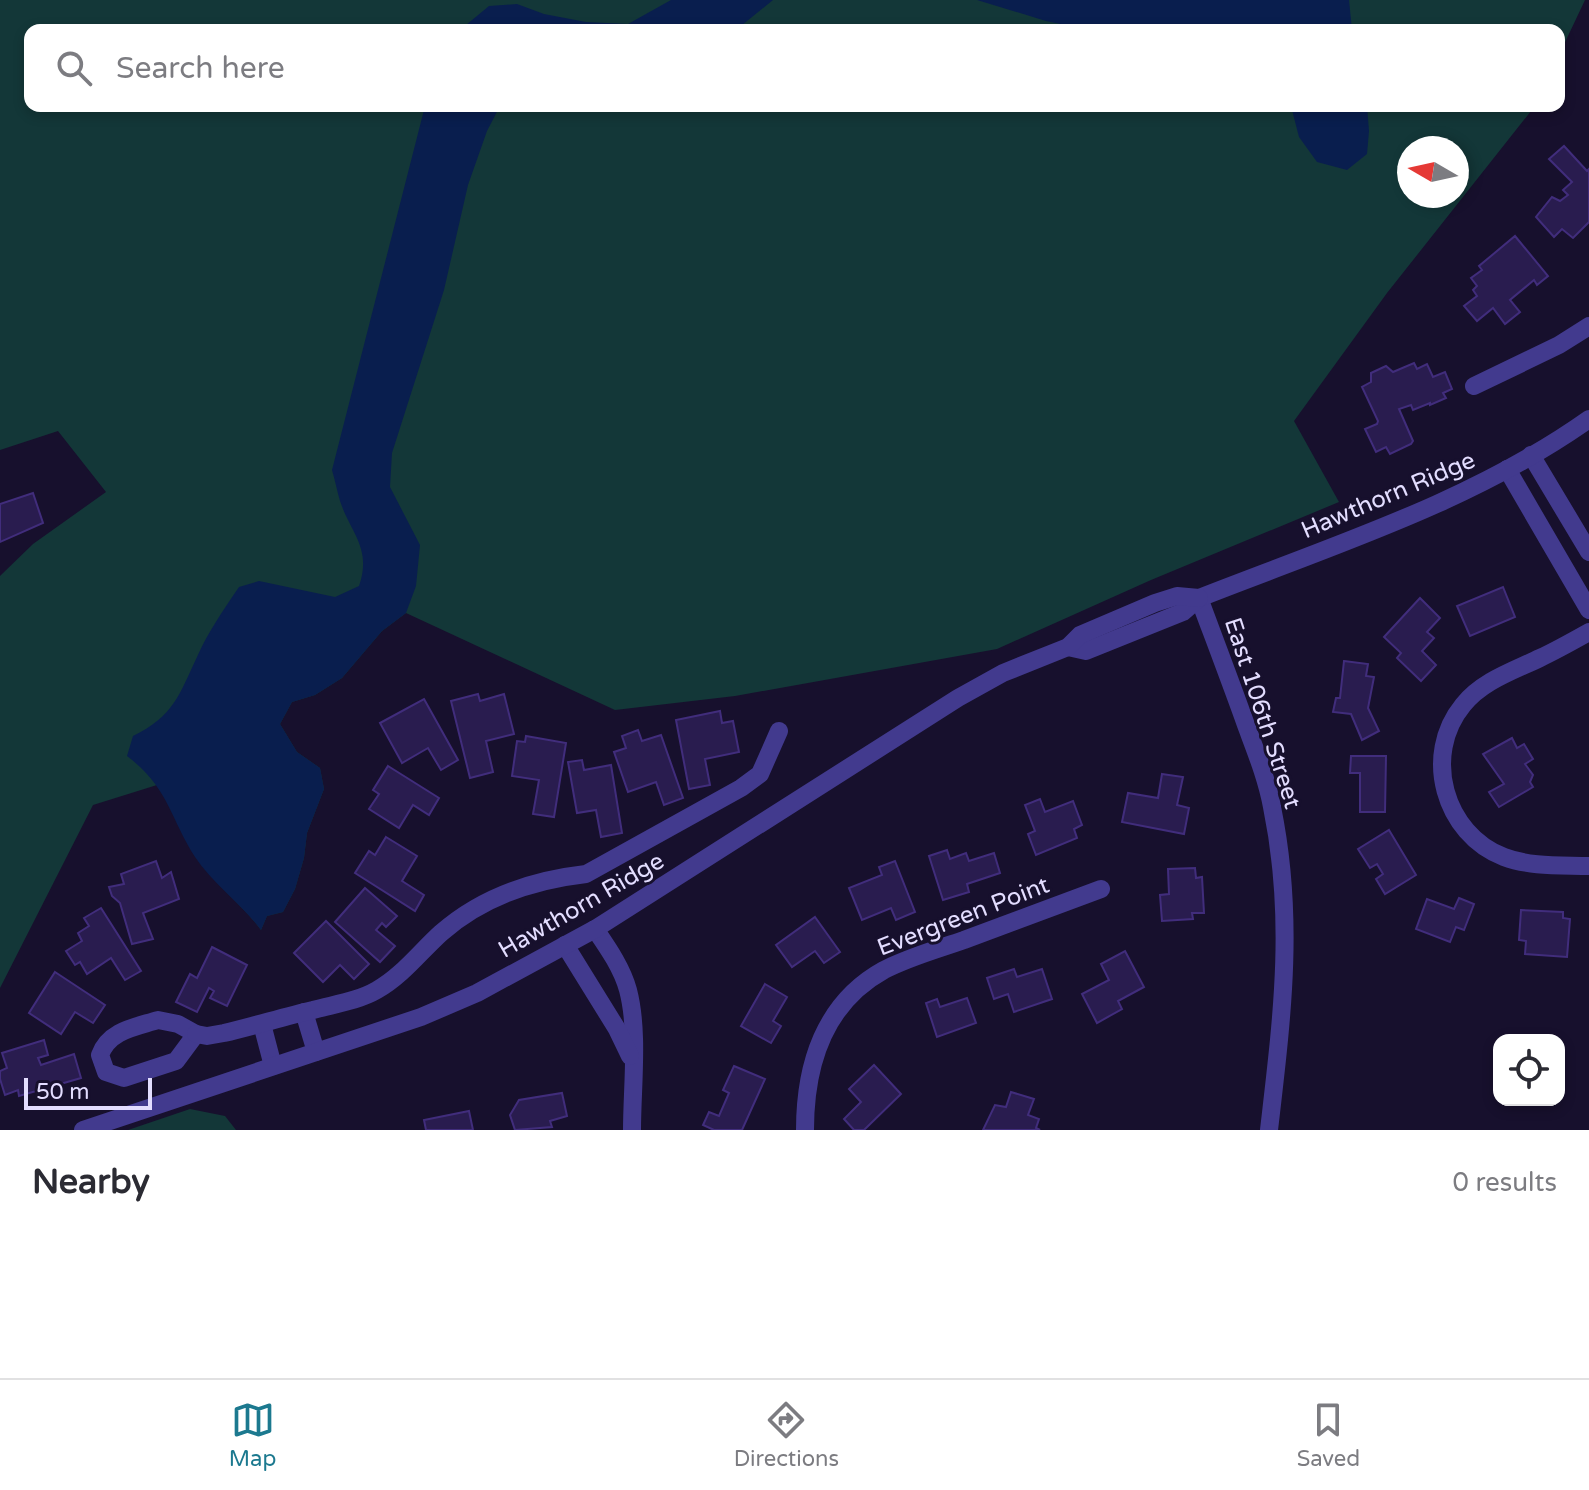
<!DOCTYPE html>
<style>
body{margin:0;font-family:"Varela Round",sans-serif;background:#f7f7f7;color:#2b2b33}
.controls{position:absolute;right:24px;bottom:24px;display:grid;overflow:hidden;border-radius:16px;box-shadow:0 4px 12px #0003}
.controls button{width:72px;height:72px;display:grid;place-items:center;padding:0;border:0;border-bottom:2px solid #e1e1e2;background:#fff;color:#2b2b33;font:40px sans-serif}
.compass{position:absolute;left:1397px;top:136px;width:72px;height:72px;border-radius:50%;background:#fff;box-shadow:0 4px 12px #0003;rotate:279deg}
.scale{position:absolute;left:24px;bottom:20px;width:128px;box-sizing:border-box;padding-left:8px;border:4px solid #e3ddff;border-top:0;font-size:22px;line-height:28px;white-space:nowrap;color:#e3ddff;-webkit-text-stroke:6px #17102d;paint-order:stroke}
.list{margin:0;padding:0;list-style:none}
h2{display:flex;justify-content:space-between;align-items:center;height:104px;margin:0;padding:0 32px;font-size:34px}
h2 small{font-size:26px;font-weight:400;color:#7c7c81}
.icon{flex:none;width:44px;height:44px;fill:none;stroke:currentColor;stroke-width:2;stroke-linecap:round;stroke-linejoin:round}
.map{position:relative;flex:none;width:1589px;height:1130px;overflow:hidden}
.search{position:absolute;background:#fff;box-shadow:0 4px 12px #0003;left:24px;right:24px;top:24px;height:88px;display:flex;align-items:center;gap:20px;box-sizing:border-box;padding:0 28px;border-radius:16px;color:#7c7c81;font-size:30px}
.sheet{height:248px;background:#fff}
nav{display:flex;justify-content:space-around;align-items:center;box-sizing:border-box;height:112px;border-top:2px solid #e1e1e2;background:#fff;font-size:22px;color:#7c7c81}
nav a{display:grid;justify-items:center;gap:4px}
nav .on{color:#1c798f}
.map>svg:first-child{display:block}
.green{fill:#133738;fill-rule:evenodd}
.water{fill:#091e4e}
.building{fill:#291c4f;stroke:#412d7c;stroke-width:2}
.lines{fill:none;stroke-linecap:round;stroke-linejoin:round}
.minor{stroke:#423a8e;stroke-width:18}
.labels{text-anchor:middle;stroke-width:6;stroke-linejoin:round;paint-order:stroke}
.street-label{font-size:24px;fill:#e3ddff;stroke:#17102d}
</style>
<div class="map">
<svg width="1589" height="1130" viewBox="0 0 1589 1130">
<rect width="100%" height="100%" fill="#17102d"/>
<!-- green -->
<g class="green">
<path d="M0 0H1585L1559 55V30H30V106H1535L1387 293 1294 421 1339 502 1151 580 997 649 735 696 615 710 406 613 382 631 342 678 315 695 292 702 280 724 297 752 320 768 324 789 307 833 304 858 295 889 283 912 267 916 261 930C242 904 215 885 197 858 181 835 173 808 157 785L93 805 0 988V576L33 544 106 492 58 431 0 450ZM1409 148H1457V196H1409Z"/>
<path d="M190 1109 225 1116 236 1130H128Z"/>
</g>
<!-- water -->
<g class="water">
<path d="M671 0H773L736 30H460L489 6 517 4 544 14 586 22 628 24Z"/>
<path d="M977 0H1349L1352 30H1089L1046 21Z"/>
<path d="M425 106H500L487 131 468 185 444 290 392 453 390 487 420 545 416 586 406 613 382 631 342 678 315 695 292 702 280 724 297 752 320 768 324 789 307 833 304 858 295 889 283 912 267 916 261 930C241 903 213 884 195 857 169 816 169 788 127 756L133 736C174 716 179 695 197 657 208 632 224 609 239 587L259 581 335 597 359 586C372 548 351 534 340 501 337 491 335 480 332 470Z"/>
<path d="M1291 106H1367L1369 131 1367 154 1347 170 1317 162 1299 137Z"/>
</g>
<!-- building -->
<g class="building">
<path d="M1564 146 1587 171 1589 169V222L1573 238 1562 229 1554 237 1536 217 1552 197 1560 201 1568 195 1563 190 1572 182 1549 159Z"/>
<path d="M1515 236 1548 276 1537 285 1534 280 1510 300 1520 312 1505 324 1493 308 1477 321 1464 306 1477 296 1473 290 1477 286 1471 278 1482 270 1479 266Z"/>
<path d="M1414 363 1417 369 1427 364 1433 377 1445 372 1452 389 1443 393 1446 398 1430 405V403L1413 410 1411 405 1399 409 1413 441 1411 444 1390 454 1386 447 1376 452 1365 429 1377 424 1378 421 1362 387 1371 382V373L1386 366 1393 372Z"/>
<path d="M33 493 43 523 0 542V504Z"/>
<path d="M1503 587 1515 617 1470 636 1457 606Z"/>
<path d="M1420 598 1440 618 1427 632 1434 638 1422 651 1436 665 1421 681 1397 658 1401 653 1384 637Z"/>
<path d="M1344 661 1368 664 1366 676 1374 677 1368 708 1379 731 1362 740 1351 714 1333 712 1336 698H1340Z"/>
<path d="M478 694 480 701 504 694 514 734 486 741 493 772 470 778 451 701Z"/>
<path d="M424 699 458 760 441 770 428 748 402 763 380 723Z"/>
<path d="M720 711 722 723 733 721 739 752 705 759 710 785 689 789 676 720Z"/>
<path d="M638 730 642 741 661 735 683 798 664 805 656 782 628 792 614 752 626 748 622 736Z"/>
<path d="M526 736 566 743 554 817 533 814 539 780 512 776 517 741 525 742Z"/>
<path d="M1512 738 1517 748 1524 744 1533 759 1525 764 1533 775 1530 782 1533 787 1499 807 1489 792 1504 784 1483 754Z"/>
<path d="M1351 756H1386L1385 812H1360V773H1350Z"/>
<path d="M582 760 584 770 611 765 622 833 601 837 596 810 577 813 568 762Z"/>
<path d="M388 766 439 798 429 815 413 805 399 828 369 809 379 794 373 790Z"/>
<path d="M1162 774 1183 777 1177 805 1189 808 1184 834 1122 822 1128 793 1158 798Z"/>
<path d="M1040 799 1045 812 1073 801 1082 825 1074 829 1077 838 1036 855 1028 834 1035 831 1025 805Z"/>
<path d="M1389 830 1416 875 1385 894 1376 879 1383 874 1377 864 1370 868 1358 849Z"/>
<path d="M386 837 417 856 402 881 424 895 415 911 355 873 369 851 375 855Z"/>
<path d="M947 850 950 859 966 853 969 861 994 853 1000 873 967 884 969 892 943 900 929 856Z"/>
<path d="M156 861 162 878 171 872 179 899 143 913 153 939 132 944 120 903 112 896 109 887 124 884 121 874Z"/>
<path d="M895 861 915 912 896 920 891 908 862 920 849 888 882 875 879 867Z"/>
<path d="M1195 868 1196 878 1202 877 1204 913H1192L1193 919 1162 921 1160 895 1169 894 1168 869Z"/>
<path d="M365 888 397 916 386 927 382 923 376 930 395 946 380 962 335 922Z"/>
<path d="M1459 898 1474 904 1464 930 1456 927 1450 942 1416 929 1427 899 1454 909Z"/>
<path d="M101 908 141 971 125 980 111 958 87 974 80 962 75 965 66 951 82 941 78 933 89 926 84 918Z"/>
<path d="M1521 910 1563 912V918L1570 919 1567 957 1525 954 1526 941 1519 940Z"/>
<path d="M815 917 840 952 824 963 815 951 792 967 776 945Z"/>
<path d="M326 921 369 964 354 979 340 965 323 982 294 953Z"/>
<path d="M212 947 247 965 227 1006 210 998 214 991 209 988 197 1012 176 1002 190 974 197 978Z"/>
<path d="M1125 951 1144 987 1118 1001 1122 1009 1097 1023 1082 994 1109 980 1101 964Z"/>
<path d="M1014 969 1017 977 1042 969 1052 999 1014 1012 1008 994 994 999 987 978Z"/>
<path d="M55 972 105 1005 93 1023 75 1012 61 1034 29 1013Z"/>
<path d="M765 984 787 997 773 1021 781 1026 771 1043 741 1026Z"/>
<path d="M967 998 976 1023 937 1037 926 1003 937 999 940 1007Z"/>
<path d="M44 1040 48 1055 38 1058 41 1065 74 1054 81 1078 19 1096 18 1090 5 1095 0 1079V1071L7 1068 2 1053Z"/>
<path d="M874 1065 901 1094 864 1130H854L844 1119 861 1102 849 1089Z"/>
<path d="M734 1066 765 1079 742 1130H714L703 1125 709 1112 719 1116 729 1093 723 1090Z"/>
<path d="M1011 1092 1034 1099 1028 1115 1039 1119 1036 1128 1040 1130H983L995 1105 1006 1107Z"/>
<path d="M562 1093 567 1116 550 1121 552 1127 515 1130 510 1115 519 1100Z"/>
<path d="M469 1111 473 1130H426L424 1120Z"/>
</g>
<g class="lines">
<!-- minor -->
<g class="minor">
<path d="M1474 386 1559 345 1589 326"/>
<path d="M1531 455 1589 552"/>
<path d="M1507 469 1589 610"/>
<path d="M1199 598C1215 641 1231 683 1246 725 1256 752 1267 779 1272 807 1295 919 1282 1018 1269 1130"/>
<path d="M1589 632C1573 641 1557 650 1540 658 1513 671 1482 681 1463 705 1422 755 1444 834 1504 857 1530 867 1562 865 1589 866"/>
<path d="M1068 647 1086 651 1183 612 1199 598C1331 546 1472 502 1589 419"/>
<path d="M595 929C608 948 622 968 628 990 639 1032 632 1087 632 1130"/>
<path d="M565 945 617 1029 630 1056"/>
<path d="M304 1012 316 1052"/>
<path d="M158 1020 178 1024 196 1034 176 1061 124 1078 106 1072 100 1055C109 1030 136 1027 158 1020Z"/>
<path d="M262 1024 273 1066"/>
<path d="M196 1034 207 1036 224 1033C254 1026 283 1017 313 1010 335 1004 358 1001 377 990 402 976 420 952 441 933 482 897 533 880 586 874L741 788 760 774 779 731"/>
<path d="M83 1130 421 1017 477 993 595 929 958 698 1003 673 1068 647 1080 635 1155 603 1177 596 1199 598"/>
<path d="M805 1130C805 1065 824 1003 884 970 909 957 938 949 964 940 1009 923 1055 906 1101 889"/>
</g>
</g>
<g class="labels">
<!-- street labels -->
<g class="street-label">
<text transform="translate(1388 495) rotate(-23)" y="8">Hawthorn Ridge</text>
<text transform="translate(1263 713) rotate(72)" y="8">East 106th Street</text>
<text transform="translate(581 905) rotate(-30)" y="8">Hawthorn Ridge</text>
<text transform="translate(963 916) rotate(-21)" y="8">Evergreen Point</text>
</g>
</g>
</svg>
<div class="controls">
<button><svg class="icon" aria-label="locate" viewBox="0 0 24 24"><circle cx="12" cy="12" r="6"/><path d="M12 2v4M12 18v4M2 12h4M18 12h4"/></svg></button>
</div>
<svg class="compass" viewBox="-18 -18 36 36"><path d="M0-13l5 13h-10z" fill="#e53935"/><path d="M0 13l5-13h-10z" fill="#7c7c81"/></svg>
<div class="scale">50 m</div>
<div class="search"><svg class="icon" aria-label="search" viewBox="0 0 24 24"><circle cx="10" cy="10" r="6"/><path d="M15 15l6 6"/></svg>Search here</div>
</div>
<section class="sheet">
<h2>Nearby<small>0 results</small></h2>
<ul class="list">
</ul>
</section>
<nav>
<a class="on"><svg class="icon" aria-label="map" viewBox="0 0 24 24"><path d="M3 6l6-2 6 2 6-2v14l-6 2-6-2-6 2zM9 4v14M15 6v14"/></svg>Map</a>
<a><svg class="icon" aria-label="directions" viewBox="0 0 24 24"><path d="M12 3l9 9-9 9-9-9zM9 14v-3h6M13 9l2 2-2 2"/></svg>Directions</a>
<a><svg class="icon" aria-label="saved" viewBox="0 0 24 24"><path d="M7 4h10v16l-5-4-5 4z"/></svg>Saved</a>
</nav>
